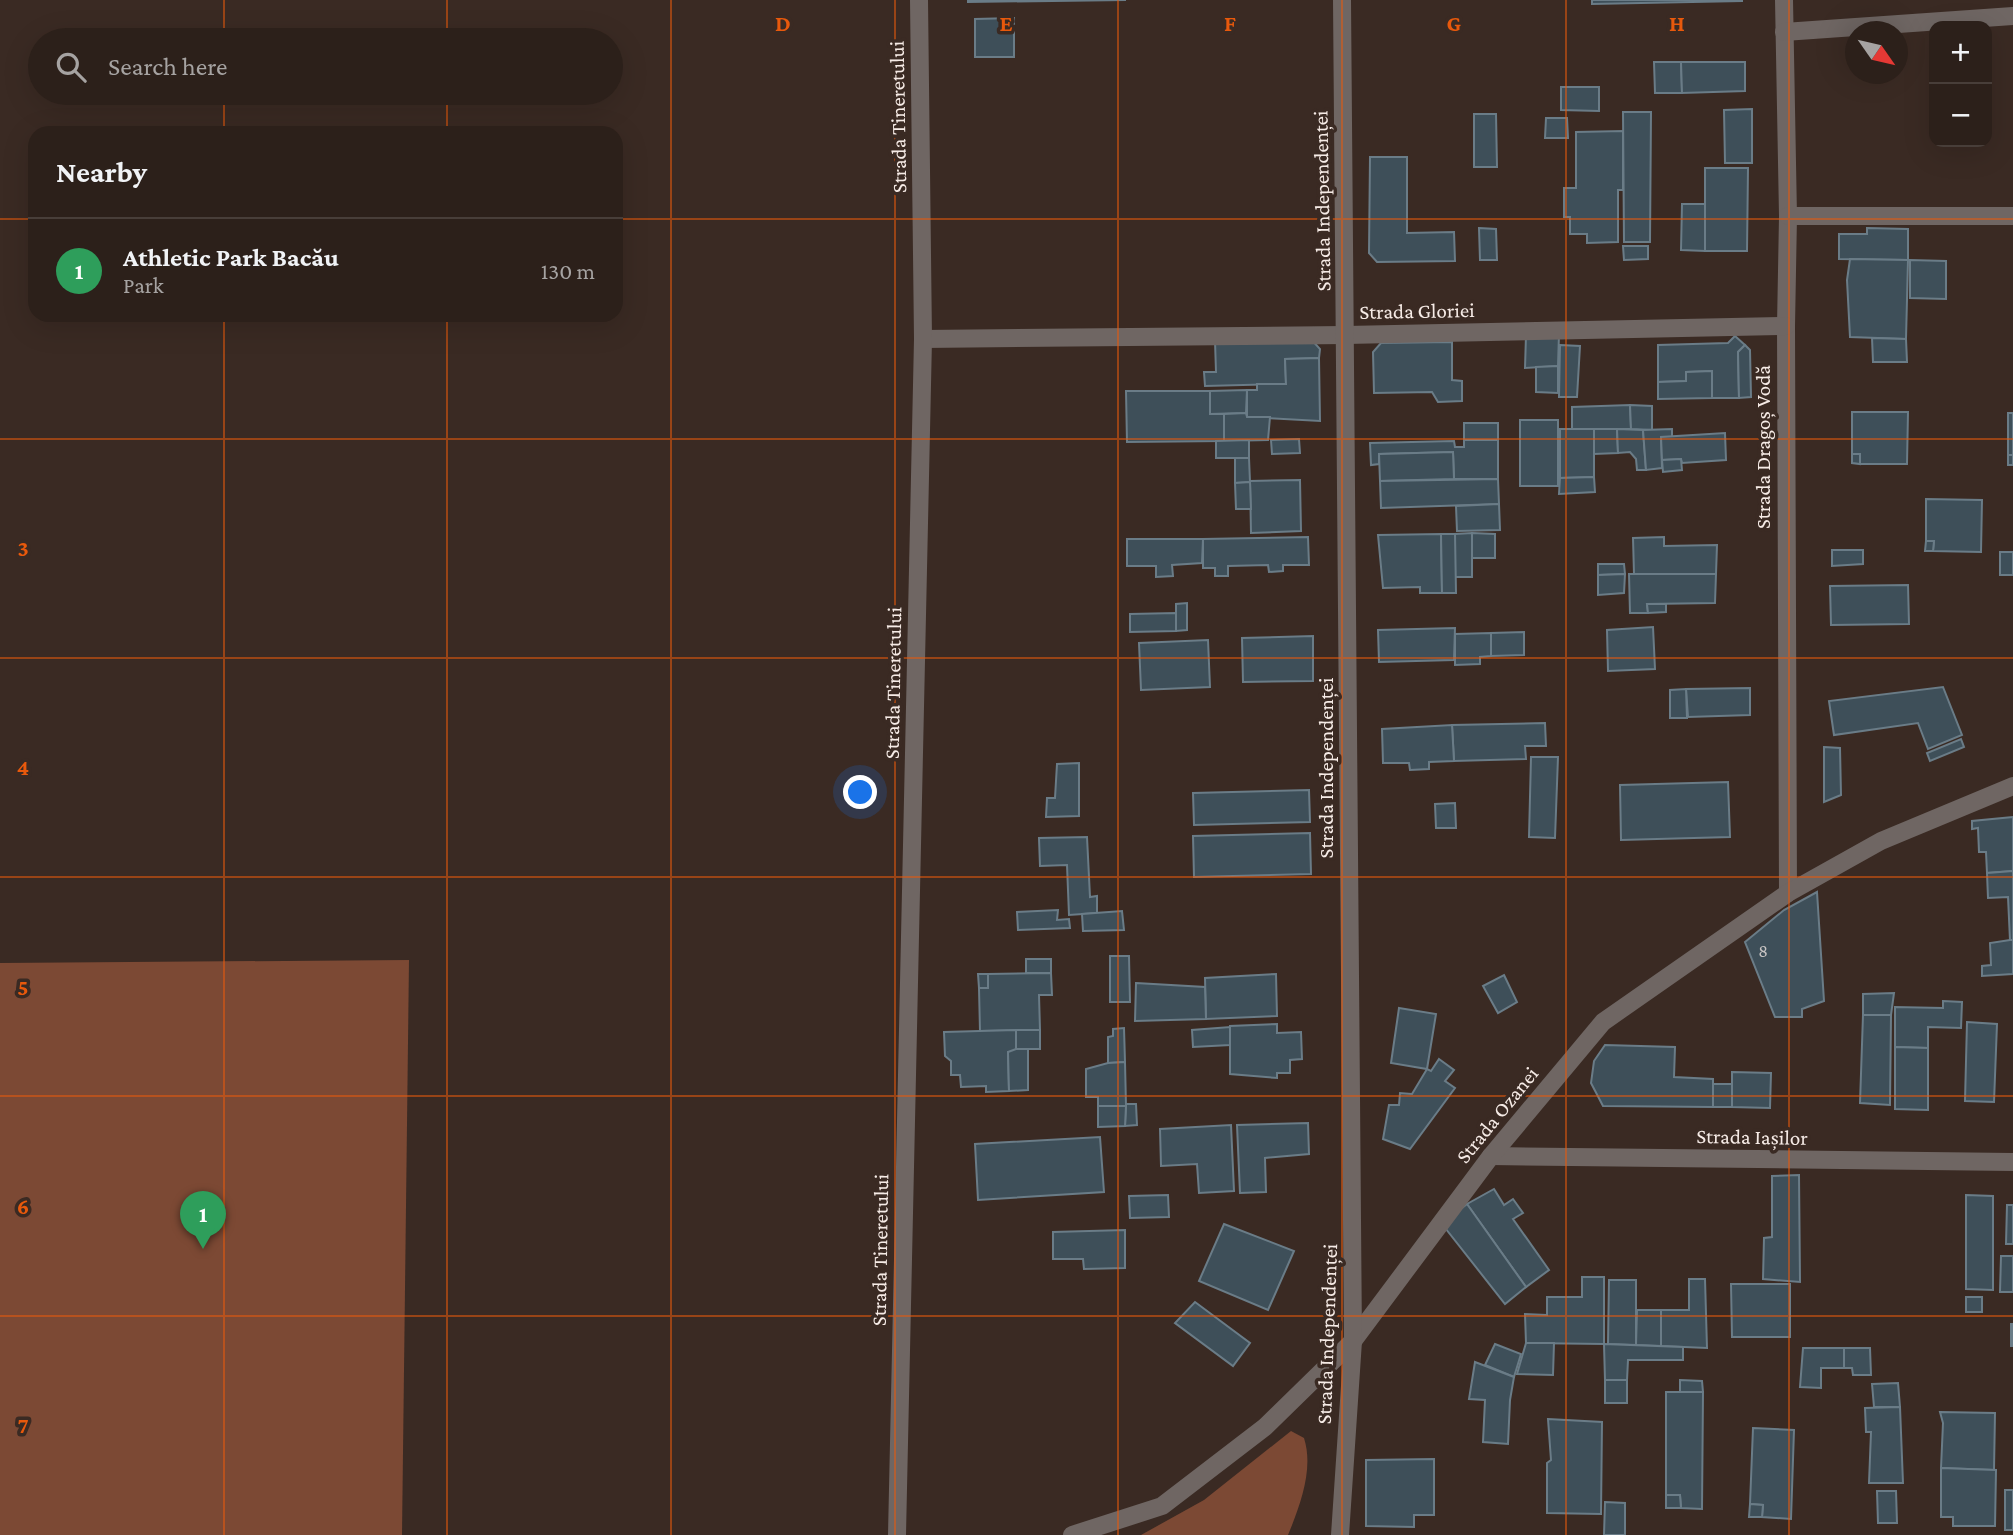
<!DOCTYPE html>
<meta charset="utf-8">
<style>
body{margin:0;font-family:"Crimson Pro",serif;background:#382d27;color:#f1f3f6}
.controls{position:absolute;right:21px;top:21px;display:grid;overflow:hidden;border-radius:14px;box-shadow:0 7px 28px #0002}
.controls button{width:63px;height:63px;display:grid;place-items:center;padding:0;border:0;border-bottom:2px solid #483e39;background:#2c201a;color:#f1f3f6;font:35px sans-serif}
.compass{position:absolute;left:1845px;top:21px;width:63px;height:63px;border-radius:50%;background:#2c201a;box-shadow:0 7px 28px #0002;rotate:124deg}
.you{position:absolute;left:861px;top:793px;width:24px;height:24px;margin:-18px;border:5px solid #fff;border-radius:50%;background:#1a73e8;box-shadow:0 0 0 10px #1a73e833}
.badge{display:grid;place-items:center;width:46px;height:46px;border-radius:50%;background:#1a73e8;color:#fff;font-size:23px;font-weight:700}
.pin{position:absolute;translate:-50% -58px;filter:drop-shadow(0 2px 4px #0008)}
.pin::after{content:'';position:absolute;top:37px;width:24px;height:21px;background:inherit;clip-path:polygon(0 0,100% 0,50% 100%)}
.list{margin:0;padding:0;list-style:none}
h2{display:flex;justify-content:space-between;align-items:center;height:91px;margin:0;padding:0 28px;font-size:30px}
h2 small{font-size:23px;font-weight:400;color:#a6a3a2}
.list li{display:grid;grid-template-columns:46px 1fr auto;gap:21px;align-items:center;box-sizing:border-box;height:105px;padding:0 28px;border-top:2px solid #483e39}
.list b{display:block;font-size:26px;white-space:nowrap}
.list p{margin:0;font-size:23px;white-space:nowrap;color:#a6a3a2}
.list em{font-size:23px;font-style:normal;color:#a6a3a2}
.icon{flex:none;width:38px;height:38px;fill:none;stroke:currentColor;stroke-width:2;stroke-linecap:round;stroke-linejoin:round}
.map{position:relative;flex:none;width:2013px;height:1535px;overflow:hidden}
.search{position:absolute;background:#2c201a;box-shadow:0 7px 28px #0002;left:28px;top:28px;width:595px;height:77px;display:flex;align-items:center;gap:18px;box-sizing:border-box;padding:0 24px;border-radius:38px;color:#a6a3a2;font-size:26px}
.panel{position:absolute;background:#2c201a;box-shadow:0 7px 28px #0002;left:28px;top:126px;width:595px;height:196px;border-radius:21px}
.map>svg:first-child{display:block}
.green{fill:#7c4934}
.building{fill:#3e4f59;stroke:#6a7c87;stroke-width:2}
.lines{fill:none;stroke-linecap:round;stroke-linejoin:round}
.street{stroke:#6f6663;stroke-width:18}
.grid{fill:none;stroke:#e8590c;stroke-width:2;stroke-opacity:0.55}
.labels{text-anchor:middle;stroke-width:7;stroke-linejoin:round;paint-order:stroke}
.number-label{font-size:18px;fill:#c8c4c3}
.street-label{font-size:21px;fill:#f6ebe6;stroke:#3a2a23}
.grid-label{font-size:23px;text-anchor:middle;font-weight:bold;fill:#e8590c;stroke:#3a2a23;stroke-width:7;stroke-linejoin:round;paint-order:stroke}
</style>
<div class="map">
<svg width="2013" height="1535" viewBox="0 0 2013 1535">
<rect width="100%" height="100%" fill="#3a2a23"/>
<!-- green -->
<g class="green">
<path d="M409 960 402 1535H0V963Z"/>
<path d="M1291 1431 1304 1438C1314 1469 1300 1506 1288 1535H1141L1204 1500Z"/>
</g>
<!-- building -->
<g class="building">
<path d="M968 0H1126L968 2Z"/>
<path d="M1592 0H1742V1L1592 4Z"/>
<path d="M1014 18V57H975V19Z"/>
<path d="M1654 62H1681L1682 93H1655Z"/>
<path d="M1681 62H1745V91L1682 93Z"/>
<path d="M1561 87H1599V111L1561 110Z"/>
<path d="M1752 109V163H1725L1724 110Z"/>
<path d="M1623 112H1651L1650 242H1624Z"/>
<path d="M1474 114H1496L1497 167H1474Z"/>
<path d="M1546 118H1567L1568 138H1545Z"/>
<path d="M1623 131V190H1618V242L1587 243V234H1570V217H1564V188H1576V132Z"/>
<path d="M1370 157H1407V233L1454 232 1455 261 1377 262 1369 253Z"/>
<path d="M1705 168H1748L1747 251H1705Z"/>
<path d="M1682 204H1705V251L1681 250Z"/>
<path d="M1479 228 1496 229 1497 260H1480Z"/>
<path d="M1867 228 1908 229V260L1839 259V234H1867Z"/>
<path d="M1623 246H1648V259L1624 260Z"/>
<path d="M1850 259 1908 260 1906 339 1850 337 1847 280Z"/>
<path d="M1910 260 1946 261V299L1910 298Z"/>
<path d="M1559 334 1558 366 1525 368 1526 335Z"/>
<path d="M1735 336 1745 345 1738 352 1739 398H1712V371L1686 372V381L1658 382V345L1728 343Z"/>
<path d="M1310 338 1320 349 1319 358 1285 359 1286 384 1205 386 1204 372H1216L1215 341Z"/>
<path d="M1872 338 1906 339 1907 362H1873Z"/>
<path d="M1452 342V380L1462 381V401L1438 402 1432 392 1374 393 1373 352 1381 343Z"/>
<path d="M1560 345 1580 346 1577 397H1559Z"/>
<path d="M1745 345 1750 350 1751 397 1739 398 1738 352Z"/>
<path d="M1319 358 1320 421 1247 417V390H1257V384H1286L1285 359Z"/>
<path d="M1558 366V393L1536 392V367Z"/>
<path d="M1712 371V398L1658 399V382L1686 381V372Z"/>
<path d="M1247 390 1246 413 1210 414V391Z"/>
<path d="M1126 391H1210V414H1224V441L1127 442Z"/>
<path d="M1630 405 1631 429H1572V407Z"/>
<path d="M1630 405 1652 406V430L1631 429Z"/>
<path d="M1852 412H1908L1907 464H1860V454H1852Z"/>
<path d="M1246 413 1247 417H1270L1268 440 1224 441V414Z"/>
<rect x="2008" y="413" width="5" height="42"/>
<rect x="1520" y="420" width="38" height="66"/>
<rect x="1464" y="423" width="34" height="17"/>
<path d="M1560 429H1594V477L1560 478Z"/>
<path d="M1594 429H1617L1618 453 1594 454Z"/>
<path d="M1617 429 1643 430 1646 470H1637L1636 459 1630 452 1618 453Z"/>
<path d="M1672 429V437H1661L1662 468 1646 470 1643 430Z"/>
<path d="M1725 433 1726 460 1682 463 1681 459 1662 460 1661 437Z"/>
<path d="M1299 439 1300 453 1272 454 1271 440Z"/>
<path d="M1249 440V458H1216V441Z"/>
<path d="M1464 440H1498V479H1454L1453 452 1379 454V464L1371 465 1370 443 1454 441 1455 447H1464Z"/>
<path d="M1453 452 1454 479 1380 481 1379 454Z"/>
<path d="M1852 454H1860V464L1852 463Z"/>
<rect x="2008" y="455" width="5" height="10"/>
<path d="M1235 458H1249L1250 482 1235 483Z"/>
<path d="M1681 459 1682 470 1663 472 1662 460Z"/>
<path d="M1594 477 1595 492 1559 494 1560 478Z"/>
<path d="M1498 479 1499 504 1381 508 1380 481Z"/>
<path d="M1300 480 1301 531 1251 533 1250 481Z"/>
<path d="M1250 482 1251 509H1236L1235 483Z"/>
<path d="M1926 499 1982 500 1981 552 1933 551 1934 541H1926Z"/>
<path d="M1499 504 1500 530 1457 531 1456 506Z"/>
<path d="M1472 533V577H1455V534Z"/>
<path d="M1472 533 1495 534V558H1472Z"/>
<path d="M1441 534 1442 593H1420V587L1383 588 1378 535Z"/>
<path d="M1441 534H1455L1456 593H1442Z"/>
<path d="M1308 537 1309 565H1283V571L1269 572 1268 565 1228 566V576H1215V568H1203V539Z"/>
<path d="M1664 537V546L1717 545 1716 574H1634L1633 538Z"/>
<path d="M1127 539H1203L1202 563 1172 565 1173 576 1156 577V566H1127Z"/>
<path d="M1926 541H1934L1933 551H1925Z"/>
<path d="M1832 550H1863V564L1832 566Z"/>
<rect x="2000" y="552" width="13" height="23"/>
<path d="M1598 564H1624L1625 574 1598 575Z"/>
<path d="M1625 574 1624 593 1598 595V575Z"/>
<path d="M1629 574H1716L1715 603 1647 604 1648 613H1630Z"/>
<path d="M1908 585 1909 624 1831 625 1830 586Z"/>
<path d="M1187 603V630L1176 631V604Z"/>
<path d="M1647 604H1666V612L1648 613Z"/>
<path d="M1176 613V631L1130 632V614Z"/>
<path d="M1653 627 1655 669 1608 671 1607 630Z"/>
<path d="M1455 628 1454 660 1379 662 1378 630Z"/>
<path d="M1524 632V655L1491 656V633Z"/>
<path d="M1491 633V656L1480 657V664L1455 665V634Z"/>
<path d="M1313 636V681L1243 682 1242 638Z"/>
<path d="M1208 640 1210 687 1141 690 1139 643Z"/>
<path d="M1943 687 1962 735 1928 749 1918 723 1834 735 1829 701Z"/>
<path d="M1750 688V715L1688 717 1686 689Z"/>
<path d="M1686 689 1687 718H1670V690Z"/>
<path d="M1545 723 1546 746H1525L1526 759 1454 761 1452 725Z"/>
<path d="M1452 725 1454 761 1429 762V769L1410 770 1409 763H1383L1382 729Z"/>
<path d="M1961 739 1964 747 1930 761 1927 753Z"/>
<path d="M1824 747 1840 748 1841 795 1824 802Z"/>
<path d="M1531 757H1558L1555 838 1529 837Z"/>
<path d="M1079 763V816L1046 817 1047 798H1055L1057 764Z"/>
<path d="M1728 782 1730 837 1621 840 1620 785Z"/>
<path d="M1309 790 1310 822 1194 825 1193 793Z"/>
<path d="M1455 803 1456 828H1436L1435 804Z"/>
<path d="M2013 817V871L1987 873 1986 852H1979L1978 828 1972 829V821Z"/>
<path d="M1310 833 1311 874 1194 877 1193 836Z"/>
<path d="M1087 837 1090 897 1097 896V913L1069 915 1067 865 1040 866 1039 838Z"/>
<path d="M2013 871V940H2010L2008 897 1988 898 1987 873Z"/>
<path d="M1817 892 1824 1001 1802 1009V1017H1775L1745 942 1784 910Z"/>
<path d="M1058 910 1057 920 1069 919 1070 928 1018 930 1017 912Z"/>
<path d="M1122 911 1124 930 1083 931 1082 914Z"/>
<path d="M2010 940H2013V974L1982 976V966L1991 965 1990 943Z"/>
<path d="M1110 956H1129L1130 1002H1110Z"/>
<rect x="1026" y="959" width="25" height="14"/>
<path d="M1051 973 1052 995H1039L1040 1030 980 1031 979 988H988V974Z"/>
<path d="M978 974H988V988H979Z"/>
<path d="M1276 974 1277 1016 1206 1019 1205 978Z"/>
<path d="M1504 975 1517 1002 1498 1013 1483 986Z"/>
<path d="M1136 983 1205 987 1206 1019 1135 1021Z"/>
<path d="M1894 993 1891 1015H1863V994Z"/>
<path d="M1943 1001 1962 1002 1961 1028 1928 1027V1048L1895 1047V1007L1943 1008Z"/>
<path d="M1399 1008 1436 1014 1427 1069 1391 1063Z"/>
<path d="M1863 1015H1891L1890 1105 1860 1103Z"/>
<path d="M1967 1022 1997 1024 1994 1102 1965 1101Z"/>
<path d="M1277 1024V1033L1301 1032 1302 1059 1290 1060V1073H1277V1078L1230 1074V1026Z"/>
<path d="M1230 1027V1045L1193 1047 1192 1030Z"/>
<path d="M1124 1028 1125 1062 1108 1063V1037L1113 1036V1029Z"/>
<rect x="1016" y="1030" width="24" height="19"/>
<path d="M1016 1030V1052H1008L1009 1091 986 1092V1086L961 1087 960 1075H951V1061L945 1056 944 1032Z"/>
<path d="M1605 1045 1675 1047 1674 1077 1713 1079V1107L1603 1106 1591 1083 1594 1061Z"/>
<path d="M1895 1047 1928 1048V1110L1895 1109Z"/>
<path d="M1016 1049H1028V1090L1009 1091 1008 1052Z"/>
<path d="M1439 1059 1454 1070 1445 1081 1455 1088 1410 1149 1383 1139 1389 1105H1399L1400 1093 1412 1094 1427 1069 1431 1071Z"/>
<path d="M1125 1062 1126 1106H1098V1097H1086V1069L1108 1063Z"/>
<path d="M1732 1072 1771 1073 1770 1108 1732 1107Z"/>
<rect x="1713" y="1084" width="19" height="23"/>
<path d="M1126 1104H1136L1137 1125 1125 1126Z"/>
<path d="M1098 1106H1126L1125 1126 1098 1127Z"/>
<path d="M1308 1123 1309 1154 1265 1158 1266 1192 1240 1193 1237 1125Z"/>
<path d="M1231 1125 1234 1191 1199 1193 1197 1164 1161 1166 1160 1129Z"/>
<path d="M1100 1137 1104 1192 978 1200 975 1144Z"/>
<path d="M1799 1175 1800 1282 1763 1279 1764 1238 1772 1237V1176Z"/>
<path d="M1494 1189 1504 1205 1513 1199 1523 1213 1513 1219 1549 1270 1526 1287 1467 1204Z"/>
<path d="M1168 1195 1169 1217 1130 1218 1129 1196Z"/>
<path d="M1966 1195 1993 1196V1290L1966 1289Z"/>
<path d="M1467 1204 1526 1287 1505 1304 1442 1224Z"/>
<path d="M2007 1205H2013V1244H2006Z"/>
<path d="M1224 1224 1294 1251 1268 1310 1199 1281Z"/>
<path d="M1125 1230V1268L1084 1269 1083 1259H1053V1232Z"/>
<path d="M2001 1256H2013V1292H2000Z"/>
<path d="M1582 1277H1604V1344L1526 1343 1525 1314 1547 1315V1297H1582Z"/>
<path d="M1689 1279H1705L1707 1348 1661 1346V1310H1689Z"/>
<path d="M1609 1280H1636V1345L1608 1344Z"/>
<path d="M1731 1284H1790V1337H1732Z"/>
<rect x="1966" y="1297" width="16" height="15"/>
<path d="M1195 1302 1250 1343 1233 1366 1175 1323Z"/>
<path d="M1637 1310H1661V1346L1636 1345Z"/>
<rect x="2011" y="1324" width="2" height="22"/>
<path d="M1526 1343H1554L1553 1375 1517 1374Z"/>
<path d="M1495 1344 1521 1354 1514 1377 1485 1365Z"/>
<path d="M1604 1344 1683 1347V1360H1628L1627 1380H1605Z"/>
<path d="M1803 1348H1844V1368H1821V1388L1800 1387Z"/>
<path d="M1844 1348H1870L1871 1375H1853L1852 1368H1844Z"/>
<path d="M1475 1362 1514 1377 1510 1400 1508 1444 1483 1442 1485 1400 1469 1399Z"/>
<rect x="1605" y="1380" width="22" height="23"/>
<path d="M1680 1380 1702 1381 1703 1392H1680Z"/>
<path d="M1898 1383 1900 1407H1874L1872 1384Z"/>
<path d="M1666 1392H1703L1702 1509 1681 1508 1680 1495H1666Z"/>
<path d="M1900 1407 1903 1483H1869L1871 1432H1866L1865 1408Z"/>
<path d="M1940 1412 1995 1413 1994 1470 1941 1468 1943 1423Z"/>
<path d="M1548 1419 1602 1422 1601 1514 1547 1513V1463L1551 1460Z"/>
<path d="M1753 1428 1794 1430 1791 1519 1762 1517 1763 1505 1750 1504Z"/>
<path d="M1434 1459V1515H1414V1527L1366 1526V1460Z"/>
<path d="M1941 1468 1996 1470 1995 1526H1953V1517H1941Z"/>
<rect x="2005" y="1490" width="8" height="40"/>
<path d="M1877 1491H1896L1897 1523H1878Z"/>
<path d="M1666 1495H1680L1681 1508H1666Z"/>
<path d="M1605 1502 1625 1503V1535H1604Z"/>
<path d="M1750 1504 1763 1505 1762 1517H1749Z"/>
</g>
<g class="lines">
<!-- street -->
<g class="street">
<path d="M1784 0 1788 216 1786 326 1788 893"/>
<path d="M1784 32 2013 16"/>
<path d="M1788 216H2013"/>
<path d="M923 339 1346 335 1786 326"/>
<path d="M1491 1156 2013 1162"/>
<path d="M897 1535 923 339 919 0"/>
<path d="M1072 1535 1162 1506 1265 1427 1353 1341 1491 1156 1603 1022 1788 893 1881 841 2013 786"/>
<path d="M1340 1535 1353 1341 1342 0"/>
</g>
</g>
<!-- grid -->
<path class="grid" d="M224 0V40M447 0V40M671 0V1535M895 0V1535M1118 0V1535M1342 0V1535M1566 0V1535M1789 0V1535M224 93V133M447 93V133M0 219H35M616 219H2013M224 315V1535M447 315V1535M0 439H2013M0 658H2013M0 877H2013M0 1096H2013M0 1316H2013"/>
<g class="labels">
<!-- number labels -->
<g class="number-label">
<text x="1763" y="957">8</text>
</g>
<!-- street labels -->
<g class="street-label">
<text transform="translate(898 117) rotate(-91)" y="7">Strada Tineretului</text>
<text transform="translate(1322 201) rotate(-91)" y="7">Strada Independenței</text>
<text transform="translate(1417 311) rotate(-1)" y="7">Strada Gloriei</text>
<text transform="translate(1763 447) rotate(-90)" y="7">Strada Dragoș Vodă</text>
<text transform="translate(893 683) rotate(-89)" y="7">Strada Tineretului</text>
<text transform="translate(1326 768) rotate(-90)" y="7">Strada Independenței</text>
<text transform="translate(1497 1115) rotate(-51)" y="7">Strada Ozanei</text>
<text transform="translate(1752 1137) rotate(1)" y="7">Strada Iașilor</text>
<text transform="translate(880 1250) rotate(-89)" y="7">Strada Tineretului</text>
<text transform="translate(1327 1334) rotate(-88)" y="7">Strada Independenței</text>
</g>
</g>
<g class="grid-label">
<text x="783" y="31">D</text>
<text x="1006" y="31">E</text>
<text x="1230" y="31">F</text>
<text x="1454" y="31">G</text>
<text x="1677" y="31">H</text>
<text x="23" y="556">3</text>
<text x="23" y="775">4</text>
<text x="23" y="995">5</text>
<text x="23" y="1214">6</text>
<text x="23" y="1433">7</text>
</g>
</svg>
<div class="controls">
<button>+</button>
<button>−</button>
</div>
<svg class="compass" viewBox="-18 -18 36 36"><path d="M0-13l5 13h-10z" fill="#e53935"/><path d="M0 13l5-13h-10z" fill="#a6a3a2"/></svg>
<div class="you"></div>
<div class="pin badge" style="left:203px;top:1249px;background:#2e9e5b">1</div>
<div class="search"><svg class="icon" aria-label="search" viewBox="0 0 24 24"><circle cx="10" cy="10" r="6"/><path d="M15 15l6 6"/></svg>Search here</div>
<section class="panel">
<h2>Nearby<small></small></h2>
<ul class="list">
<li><span class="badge" style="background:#2e9e5b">1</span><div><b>Athletic Park Bacău</b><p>Park</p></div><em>130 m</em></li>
</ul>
</section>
</div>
